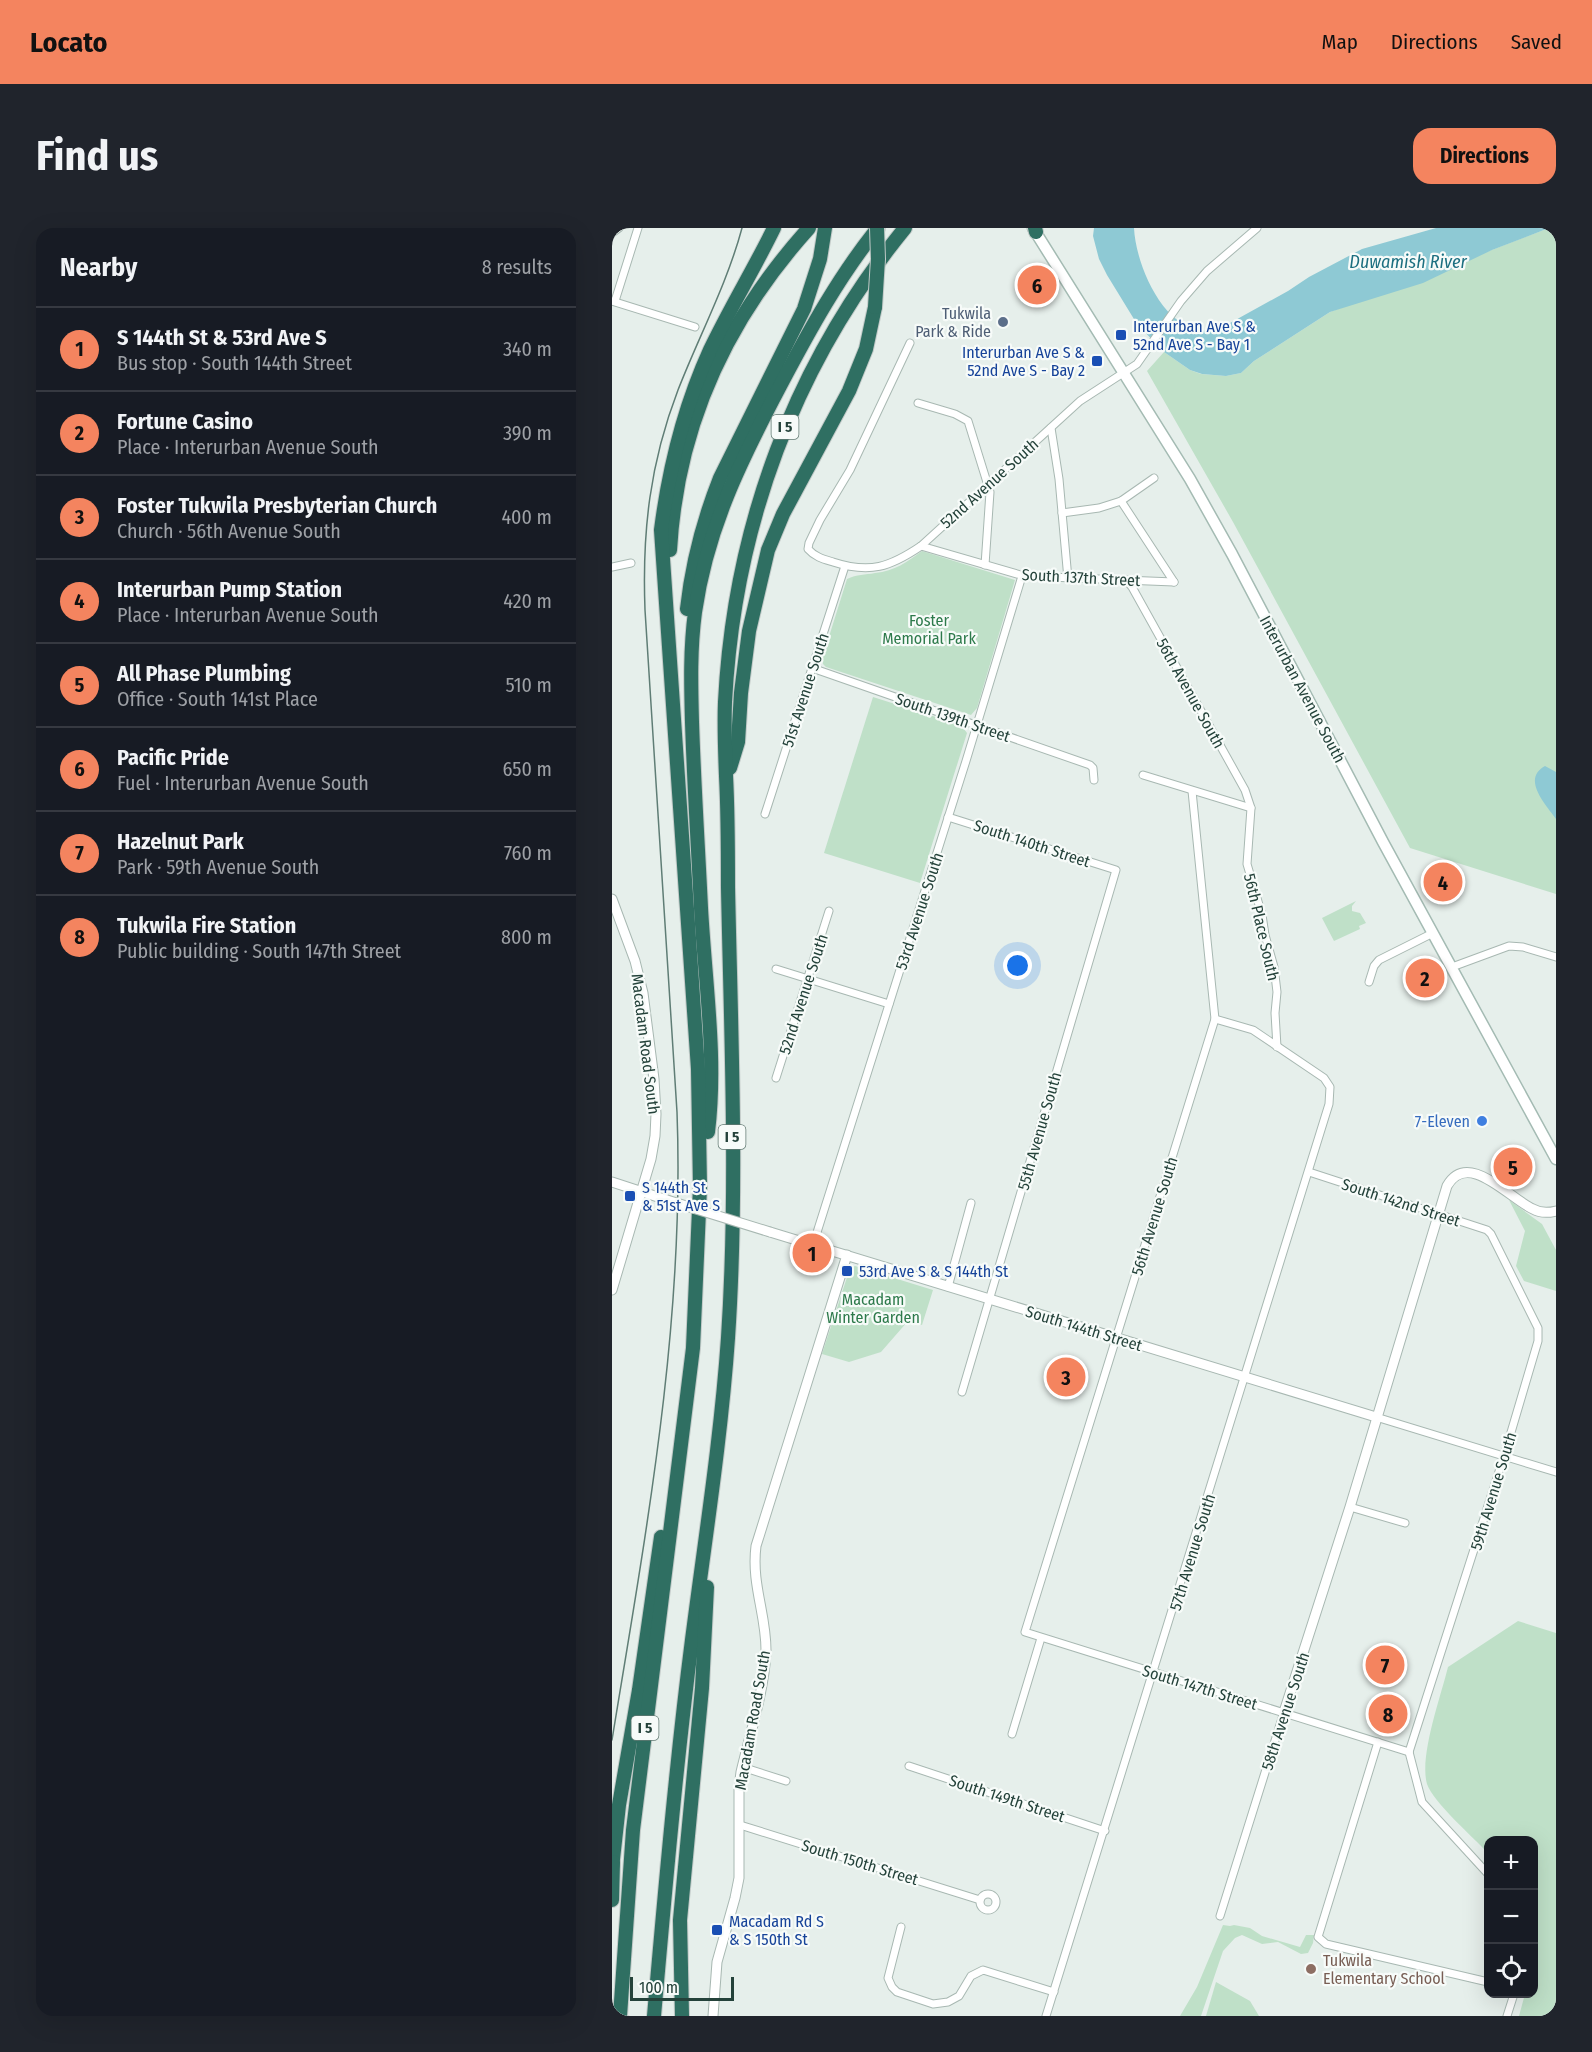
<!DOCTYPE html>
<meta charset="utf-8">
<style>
body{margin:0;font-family:"Fira Sans Condensed",sans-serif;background:#20242c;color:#f1f3f6}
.controls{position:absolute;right:18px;bottom:18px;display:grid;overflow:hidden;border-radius:12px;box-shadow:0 6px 24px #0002}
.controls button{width:54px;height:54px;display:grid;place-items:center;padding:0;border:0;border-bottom:2px solid #363941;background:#171b24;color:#f1f3f6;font:30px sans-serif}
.scale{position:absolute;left:18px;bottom:15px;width:104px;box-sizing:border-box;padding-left:6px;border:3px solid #24423a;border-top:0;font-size:16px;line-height:21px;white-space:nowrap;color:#24423a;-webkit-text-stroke:4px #f7fbf9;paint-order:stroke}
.you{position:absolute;left:406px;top:738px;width:21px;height:21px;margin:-15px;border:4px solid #fff;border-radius:50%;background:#1a73e8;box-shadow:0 0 0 9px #1a73e833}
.badge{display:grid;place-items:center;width:39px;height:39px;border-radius:50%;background:#f4845f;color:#111;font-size:20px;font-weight:700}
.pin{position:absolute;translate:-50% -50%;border:3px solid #fff;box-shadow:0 2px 6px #0006}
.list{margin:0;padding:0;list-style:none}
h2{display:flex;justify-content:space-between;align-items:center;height:78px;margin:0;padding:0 24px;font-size:26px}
h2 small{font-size:20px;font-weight:400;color:#9ea1a6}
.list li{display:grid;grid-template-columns:39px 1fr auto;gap:18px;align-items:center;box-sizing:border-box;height:84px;padding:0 24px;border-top:2px solid #363941}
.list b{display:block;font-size:22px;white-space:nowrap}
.list p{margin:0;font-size:20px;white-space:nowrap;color:#9ea1a6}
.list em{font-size:20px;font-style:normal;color:#9ea1a6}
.icon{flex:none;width:33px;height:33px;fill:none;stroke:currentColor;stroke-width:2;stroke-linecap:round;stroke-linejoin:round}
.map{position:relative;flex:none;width:944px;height:1788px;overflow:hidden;border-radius:18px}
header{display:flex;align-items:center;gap:36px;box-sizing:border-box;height:84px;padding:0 30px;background:#f4845f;color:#111}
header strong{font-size:28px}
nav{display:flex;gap:33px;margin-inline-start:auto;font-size:21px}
.intro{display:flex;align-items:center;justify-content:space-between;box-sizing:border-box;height:144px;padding:0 36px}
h1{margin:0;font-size:42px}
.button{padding:15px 27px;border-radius:18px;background:#f4845f;color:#111;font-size:21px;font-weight:700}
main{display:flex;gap:36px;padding:0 36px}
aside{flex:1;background:#171b24;border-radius:18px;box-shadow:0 6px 24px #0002}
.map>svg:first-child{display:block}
.green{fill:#bfe0c8}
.water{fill:#8ec9d4}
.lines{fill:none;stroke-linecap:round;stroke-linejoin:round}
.minor-casing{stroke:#a8b8b2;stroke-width:9}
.tertiary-casing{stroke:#a8b8b2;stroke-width:11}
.secondary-casing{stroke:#a4bbb3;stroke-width:13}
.motorway-casing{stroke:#c2cac8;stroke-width:16}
.minor{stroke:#fff;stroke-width:7}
.tertiary{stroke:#fff;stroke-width:9}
.secondary{stroke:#fff;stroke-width:10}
.motorway{stroke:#2f6f62;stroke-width:14}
.tram{stroke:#5f7d75;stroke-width:1.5}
.tertiary-bridge-casing{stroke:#a8b8b2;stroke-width:11;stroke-linecap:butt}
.motorway-bridge-casing{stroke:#c2cac8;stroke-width:16;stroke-linecap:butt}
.tertiary-bridge{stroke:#fff;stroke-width:9}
.motorway-bridge{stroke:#2f6f62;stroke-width:14}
.service-dot{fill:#5c6f8a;stroke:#f7fbf9;stroke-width:2}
.transit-dot{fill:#1a4fb4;stroke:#f7fbf9;stroke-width:2}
.shop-dot{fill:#3f7fe0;stroke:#f7fbf9;stroke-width:2}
.education-dot{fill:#8d6e63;stroke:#f7fbf9;stroke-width:2}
.labels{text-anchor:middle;stroke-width:4.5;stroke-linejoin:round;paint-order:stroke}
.shield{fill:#f7fbf9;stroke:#637a73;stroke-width:1.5}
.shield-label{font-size:15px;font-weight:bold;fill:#24423a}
.service-label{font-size:16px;fill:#4e5e75;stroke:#f7fbf9;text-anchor:end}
.transit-label{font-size:16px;fill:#164399;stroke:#f7fbf9;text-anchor:start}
.street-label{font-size:16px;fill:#24423a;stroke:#f7fbf9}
.park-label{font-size:16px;fill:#2d7a4b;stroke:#f7fbf9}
.shop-label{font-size:16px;fill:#366cbe;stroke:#f7fbf9;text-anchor:end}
.education-label{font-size:16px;fill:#785e54;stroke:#f7fbf9;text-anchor:start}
.water-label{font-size:18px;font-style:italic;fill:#1c6f80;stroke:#f7fbf9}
</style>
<header>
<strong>Locato</strong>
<nav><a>Map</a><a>Directions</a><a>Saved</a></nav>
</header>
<div class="intro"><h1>Find us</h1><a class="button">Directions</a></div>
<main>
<aside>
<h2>Nearby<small>8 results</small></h2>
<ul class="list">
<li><span class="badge">1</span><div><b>S 144th St &amp; 53rd Ave S</b><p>Bus stop · South 144th Street</p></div><em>340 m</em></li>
<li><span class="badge">2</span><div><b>Fortune Casino</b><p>Place · Interurban Avenue South</p></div><em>390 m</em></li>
<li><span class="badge">3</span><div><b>Foster Tukwila Presbyterian Church</b><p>Church · 56th Avenue South</p></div><em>400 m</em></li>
<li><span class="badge">4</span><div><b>Interurban Pump Station</b><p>Place · Interurban Avenue South</p></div><em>420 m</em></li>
<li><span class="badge">5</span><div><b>All Phase Plumbing</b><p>Office · South 141st Place</p></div><em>510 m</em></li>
<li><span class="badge">6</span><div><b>Pacific Pride</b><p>Fuel · Interurban Avenue South</p></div><em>650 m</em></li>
<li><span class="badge">7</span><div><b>Hazelnut Park</b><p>Park · 59th Avenue South</p></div><em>760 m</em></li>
<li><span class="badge">8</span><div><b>Tukwila Fire Station</b><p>Public building · South 147th Street</p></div><em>800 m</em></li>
</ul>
</aside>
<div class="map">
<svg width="944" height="1788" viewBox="0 0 944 1788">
<rect width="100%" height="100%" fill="#e6efeb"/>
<!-- green -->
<g class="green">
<path d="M937 0H944V666L798 620 621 294 535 143 552 124 578 142 589 146 614 148 629 145 642 133 718 84Z"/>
<path d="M310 323 403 352 365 480 359 487 214 439 211 436 210 431 235 351C245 346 253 347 263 345 283 343 295 334 310 323Z"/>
<path d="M261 469 349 497 355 505 308 655 212 625Z"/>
<path d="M744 673 740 678V683L748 685 754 695 747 698 748 701 722 713 710 690Z"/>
<path d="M897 972 930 996 944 1022V1063L912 1053 904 1038 913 1003Z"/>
<path d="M243 1038 321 1062 310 1097 296 1093 269 1124 237 1134 210 1126 238 1040Z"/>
<path d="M906 1393 944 1405V1788H907L913 1766H921V1612H876V1625C862 1610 821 1574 815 1556 807 1528 829 1468 836 1439Z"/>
<path d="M764 1416 792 1424 782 1458 754 1450Z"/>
<path d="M611 1697 618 1698 622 1697 638 1700 650 1708 688 1719 694 1707H702L701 1715 696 1725 689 1726 666 1714 650 1716 630 1707 623 1710 611 1723 589 1788H568L585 1759Z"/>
<path d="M604 1754 638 1773 647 1788H594Z"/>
</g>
<!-- water -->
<g class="water">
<path d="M482 0H522C524 41 558 118 609 100L676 63 697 49 750 21 824 0H937L880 22 811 55 718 84 642 133 629 145 614 148 590 146 578 142 552 124 525 96 495 47 487 31 481 8Z"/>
<path d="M933 538 944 544V591C934 577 909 551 933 538Z"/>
</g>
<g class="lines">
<!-- minor casing -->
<g class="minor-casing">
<g id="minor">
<path d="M0 5 7 0"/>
<path d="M0 73 83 99"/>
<path d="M3 73 26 0"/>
<path d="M298 115 238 242 208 292 197 315 196 321C203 329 211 331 221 334 258 346 278 339 309 318L468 173 525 136 569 73 595 43 645 0"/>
<path d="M306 175 343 186 356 193 378 264 373 337"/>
<path d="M439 200 447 251 456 351"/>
<path d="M509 273 562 354"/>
<path d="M450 285 487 280 509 273 542 250"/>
<path d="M309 318 412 348 562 354"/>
<path d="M0 339 19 335"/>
<path d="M515 353 520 359 633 562 639 580 635 636 650 687 653 707 662 739 665 764 663 785 665 819"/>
<path d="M200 440 478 537 481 540 482 552"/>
<path d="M531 547 639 580"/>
<path d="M580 563 603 791 413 1404 797 1524"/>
<path d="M153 586 233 338"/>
<path d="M336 589 504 642 350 1164"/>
<path d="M840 739 897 718 911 719 944 729"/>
<path d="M164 741 277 776"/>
<path d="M757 754 762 738 767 732 821 705"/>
<path d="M164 850 217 683"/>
<path d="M697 944 875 1002 879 1006 926 1100V1113L892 1228 797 1524"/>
<path d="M201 1017 354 533 410 348"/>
<path d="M336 1059 359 975"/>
<path d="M764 1189 944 1244"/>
<path d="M738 1279 793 1295"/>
<path d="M400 1506 429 1410"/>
<path d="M766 1514 706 1709 714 1716 876 1754"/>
<path d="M797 1524 810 1574 876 1646"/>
<path d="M297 1538 493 1603"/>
<path d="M130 1539 174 1553"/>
<path d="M128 1597 368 1672"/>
<circle cx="376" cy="1674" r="8"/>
<path d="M608 1688 672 1484"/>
<path d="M289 1699 276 1750 280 1759 285 1764 321 1776 336 1774 347 1768 359 1748 371 1742 442 1764"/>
<path d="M434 1788 717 876 718 859 712 850 641 802 603 791"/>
<path d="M895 1788 902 1766"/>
</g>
</g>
<!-- tertiary casing -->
<g class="tertiary-casing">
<g id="tertiary">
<path d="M0 671 23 733 31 765 42 851 44 886 43 908 39 931 0 1062"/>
<path d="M0 954 55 972"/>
<path d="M158 1004 764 1189"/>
<path d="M672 1484 738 1279 835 958C856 921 898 971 921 981 928 985 936 985 944 983"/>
<path d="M101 1788 105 1734 123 1670 127 1650V1560L129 1544C138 1506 152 1463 154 1425 155 1388 139 1357 144 1318L235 1027"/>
</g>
</g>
<!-- secondary casing -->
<g class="secondary-casing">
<path id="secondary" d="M421 0 578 251 620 326 771 614 944 931"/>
</g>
<!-- motorway casing -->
<g class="motorway-casing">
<g id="motorway">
<path d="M423 0 424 4"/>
<path d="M58 322C65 199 115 91 197 0"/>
<path d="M75 381C80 336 91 293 108 250L192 81 208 31 213 0"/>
<path d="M118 540 126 514 129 465 137 403 156 322 171 286 237 163 254 121 263 79"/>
<path d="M96 904C105 830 93 754 89 680 86 618 82 556 80 494 79 457 78 421 83 384 95 300 129 232 168 158 197 103 227 48 266 0"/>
<path d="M0 1640 7 1577 27 1462 49 1309"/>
<path d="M0 1672 1 1634"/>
<path d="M8 1788 21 1602 81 1120 88 959 86 841 49 302C57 240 72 179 98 122 118 80 142 41 162 0"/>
<path d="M42 1788C53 1663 64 1537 80 1412 93 1311 109 1211 116 1110 126 960 119 809 116 659 116 622 116 585 114 548 113 523 112 499 113 474 122 299 182 136 293 0"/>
<path d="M70 1788 68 1692 90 1460 95 1359"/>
</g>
</g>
<!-- minor -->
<use href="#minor" class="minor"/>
<!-- tertiary -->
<use href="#tertiary" class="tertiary"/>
<!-- secondary -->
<use href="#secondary" class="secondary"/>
<!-- motorway -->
<use href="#motorway" class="motorway"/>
<!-- tram -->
<path class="tram" d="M0 1512C34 1304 73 1095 65 884L33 382C30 303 38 235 66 162 87 108 115 56 130 0"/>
<!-- tertiary-bridge casing -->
<g class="tertiary-bridge-casing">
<path id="tertiary-bridge" d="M55 972 158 1004"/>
</g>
<!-- motorway-bridge casing -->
<g class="motorway-bridge-casing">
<path id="motorway-bridge" d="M263 79 266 31 265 0"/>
</g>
<!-- tertiary-bridge -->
<use href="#tertiary-bridge" class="tertiary-bridge"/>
<!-- motorway-bridge -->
<use href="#motorway-bridge" class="motorway-bridge"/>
</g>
<!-- markers -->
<circle class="service-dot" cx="391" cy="94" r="6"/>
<g class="transit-dot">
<rect x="503" y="101" width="12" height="12" rx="3"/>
<rect x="479" y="127" width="12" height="12" rx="3"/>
<rect x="12" y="962" width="12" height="12" rx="3"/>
<rect x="229" y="1037" width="12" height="12" rx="3"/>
<rect x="99" y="1696" width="12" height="12" rx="3"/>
</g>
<circle class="shop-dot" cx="870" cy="893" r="6"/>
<circle class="education-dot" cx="699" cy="1741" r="6"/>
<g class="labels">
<!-- shield labels -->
<g class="shield">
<rect x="159.5" y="187" width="27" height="24" rx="4.5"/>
<rect x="106.5" y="897" width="27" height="24" rx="4.5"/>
<rect x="19.5" y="1488" width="27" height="24" rx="4.5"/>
</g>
<g class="shield-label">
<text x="173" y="204">I 5</text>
<text x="120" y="914">I 5</text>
<text x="33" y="1505">I 5</text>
</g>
<!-- service labels -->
<g class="service-label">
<text x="379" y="91">Tukwila<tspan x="379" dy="18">Park &amp; Ride</tspan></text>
</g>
<!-- transit labels -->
<g class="transit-label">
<text x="521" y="104">Interurban Ave S &amp;<tspan x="521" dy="18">52nd Ave S - Bay 1</tspan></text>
<text x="473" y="130" text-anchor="end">Interurban Ave S &amp;<tspan x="473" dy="18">52nd Ave S - Bay 2</tspan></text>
<text x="30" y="965">S 144th St<tspan x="30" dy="18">&amp; 51st Ave S</tspan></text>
<text x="247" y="1049">53rd Ave S &amp; S 144th St</text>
<text x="117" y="1699">Macadam Rd S<tspan x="117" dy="18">&amp; S 150th St</tspan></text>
</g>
<!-- street labels -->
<g class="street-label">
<text transform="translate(377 255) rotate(-42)" y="6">52nd Avenue South</text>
<text transform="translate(469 349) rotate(3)" y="6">South 137th Street</text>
<text transform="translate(691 461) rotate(62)" y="6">Interurban Avenue South</text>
<text transform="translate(193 462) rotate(-72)" y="6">51st Avenue South</text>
<text transform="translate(579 465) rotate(61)" y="6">56th Avenue South</text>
<text transform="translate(341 489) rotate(19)" y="6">South 139th Street</text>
<text transform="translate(420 615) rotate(18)" y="6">South 140th Street</text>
<text transform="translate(307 683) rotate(-72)" y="6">53rd Avenue South</text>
<text transform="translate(650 699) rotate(77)" y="6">56th Place South</text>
<text transform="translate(191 766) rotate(-72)" y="6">52nd Avenue South</text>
<text transform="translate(34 816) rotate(83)" y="6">Macadam Road South</text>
<text transform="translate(427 903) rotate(-74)" y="6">55th Avenue South</text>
<text transform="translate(789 974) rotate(18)" y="6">South 142nd Street</text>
<text transform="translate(542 988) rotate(-73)" y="6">56th Avenue South</text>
<text transform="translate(472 1100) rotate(17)" y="6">South 144th Street</text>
<text transform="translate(881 1263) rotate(-73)" y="6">59th Avenue South</text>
<text transform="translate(580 1324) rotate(-73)" y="6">57th Avenue South</text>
<text transform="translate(588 1459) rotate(17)" y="6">South 147th Street</text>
<text transform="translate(673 1483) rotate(-72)" y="6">58th Avenue South</text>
<text transform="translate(140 1492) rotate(-80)" y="6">Macadam Road South</text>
<text transform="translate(395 1570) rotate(18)" y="6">South 149th Street</text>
<text transform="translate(248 1634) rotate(17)" y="6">South 150th Street</text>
</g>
<!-- park labels -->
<g class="park-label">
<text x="317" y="398">Foster<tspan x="317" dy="18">Memorial Park</tspan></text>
<text x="261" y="1077">Macadam<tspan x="261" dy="18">Winter Garden</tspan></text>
</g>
<!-- shop labels -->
<g class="shop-label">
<text x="858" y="899">7-Eleven</text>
</g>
<!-- education labels -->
<g class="education-label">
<text x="711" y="1738">Tukwila<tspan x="711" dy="18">Elementary School</tspan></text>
</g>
<!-- water labels -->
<g class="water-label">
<text x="796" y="40">Duwamish River</text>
</g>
</g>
</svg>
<div class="controls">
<button>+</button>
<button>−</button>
<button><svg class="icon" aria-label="locate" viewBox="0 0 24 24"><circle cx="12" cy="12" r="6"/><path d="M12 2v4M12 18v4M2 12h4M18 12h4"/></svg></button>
</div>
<div class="scale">100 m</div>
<div class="you"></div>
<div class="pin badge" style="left:200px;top:1025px">1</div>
<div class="pin badge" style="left:813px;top:750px">2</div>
<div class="pin badge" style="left:454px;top:1149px">3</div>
<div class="pin badge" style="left:831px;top:654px">4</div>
<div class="pin badge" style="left:901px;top:939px">5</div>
<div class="pin badge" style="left:425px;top:57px">6</div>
<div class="pin badge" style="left:773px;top:1437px">7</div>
<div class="pin badge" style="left:776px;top:1486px">8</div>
</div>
</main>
